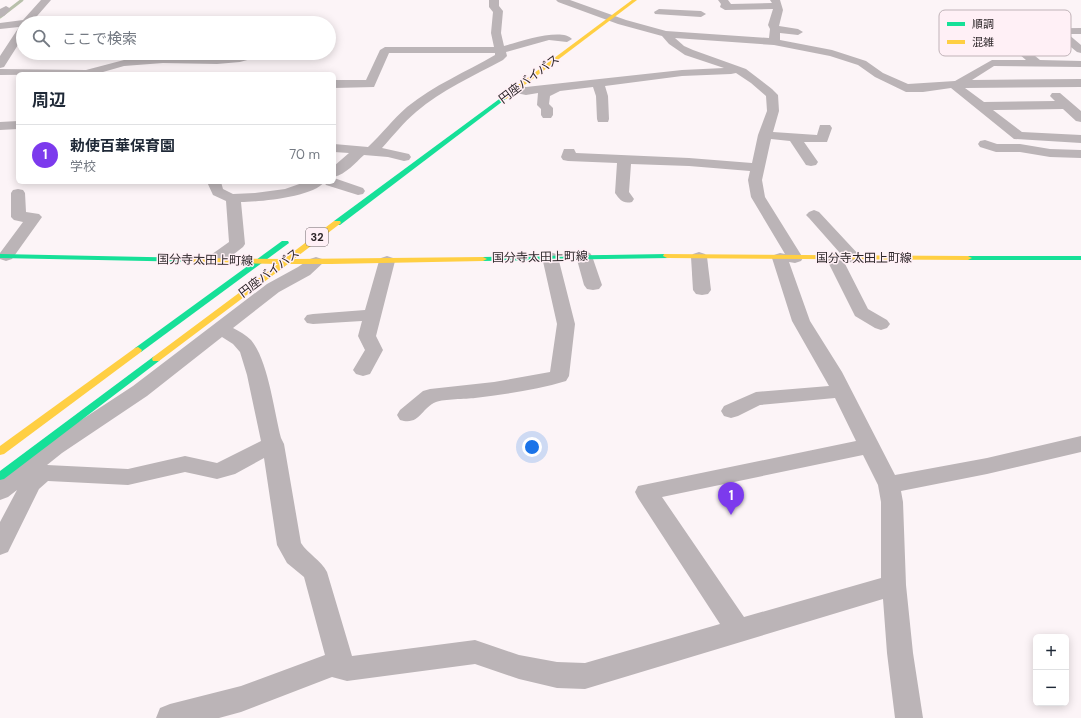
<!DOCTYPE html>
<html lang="ja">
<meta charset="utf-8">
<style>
body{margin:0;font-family:"DM Sans","Noto Sans JP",sans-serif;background:#f2f2f3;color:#1f2937}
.controls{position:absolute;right:12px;bottom:12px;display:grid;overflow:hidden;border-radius:6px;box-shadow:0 2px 10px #0003}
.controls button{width:36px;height:36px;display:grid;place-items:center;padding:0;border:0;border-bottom:1px solid #e0e1e3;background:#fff;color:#1f2937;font:20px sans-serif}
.you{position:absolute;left:532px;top:447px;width:14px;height:14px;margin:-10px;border:3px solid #fff;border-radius:50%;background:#1a73e8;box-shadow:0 0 0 6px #1a73e833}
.badge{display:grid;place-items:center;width:26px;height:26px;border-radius:50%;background:#7c3aed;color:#fff;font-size:13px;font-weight:700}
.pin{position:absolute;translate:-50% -33px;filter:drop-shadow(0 1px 2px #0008)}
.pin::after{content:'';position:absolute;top:21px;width:14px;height:12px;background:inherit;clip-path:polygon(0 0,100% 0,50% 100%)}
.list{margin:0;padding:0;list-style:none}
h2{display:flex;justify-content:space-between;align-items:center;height:52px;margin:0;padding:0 16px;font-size:17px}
h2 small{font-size:13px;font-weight:400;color:#747a83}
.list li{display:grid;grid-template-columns:26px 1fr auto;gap:12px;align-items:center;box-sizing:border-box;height:60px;padding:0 16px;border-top:1px solid #e0e1e3}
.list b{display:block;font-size:15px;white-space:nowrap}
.list p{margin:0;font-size:13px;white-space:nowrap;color:#747a83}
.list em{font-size:13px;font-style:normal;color:#747a83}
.icon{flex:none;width:22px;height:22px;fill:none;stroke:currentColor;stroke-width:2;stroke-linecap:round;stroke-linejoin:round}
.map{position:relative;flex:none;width:1081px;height:718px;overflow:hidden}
.search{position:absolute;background:#fff;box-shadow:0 2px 10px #0003;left:16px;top:16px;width:320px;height:44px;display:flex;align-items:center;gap:10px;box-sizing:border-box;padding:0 14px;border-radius:22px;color:#747a83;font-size:15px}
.panel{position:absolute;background:#fff;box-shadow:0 2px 10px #0003;left:16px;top:72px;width:320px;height:112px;border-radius:6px}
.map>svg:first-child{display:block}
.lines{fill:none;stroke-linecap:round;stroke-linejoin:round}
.stream{stroke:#b8c0ab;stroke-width:3}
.street{fill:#bbb4b7;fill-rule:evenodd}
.fast{fill:#16e098;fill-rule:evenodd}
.slow{fill:#ffcf43;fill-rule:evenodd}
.labels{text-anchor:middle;stroke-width:3;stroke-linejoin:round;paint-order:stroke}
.shield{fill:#fff0f6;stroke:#6c6366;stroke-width:1}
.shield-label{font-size:11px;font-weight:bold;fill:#2d2629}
.street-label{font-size:12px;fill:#2d2629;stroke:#fff0f6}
.key{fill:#fff0f6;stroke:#c0b3b8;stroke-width:1}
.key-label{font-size:11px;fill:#2d2629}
</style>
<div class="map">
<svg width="1081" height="718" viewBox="0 0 1081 718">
<rect width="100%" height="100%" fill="#fcf4f7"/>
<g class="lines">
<!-- stream -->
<path class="stream" d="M0 17 22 0"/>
<!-- street -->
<g class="street">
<path d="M41 0H51L31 23H23V37L4 67 0 68V56L19 27 0 29V23L23 20Z"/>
<path d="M489 0H499V6L503 11 501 33 504 46C518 42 562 27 572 39L567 42 549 40 506 52 507 56 503 60C473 76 442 90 416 112 403 123 393 136 382 148L409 154 411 157 409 160 404 161 388 157 364 155C355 163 346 174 334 177V166L349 153 334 152V144L368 147C382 134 393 119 407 107 434 85 466 72 495 55V53H389L374 87 334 88V80H366L380 50 385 47H494L491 33 493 12 489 7Z"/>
<path d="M556 0H570L626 20 666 31 769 38 770 29 768 25 773 9 725 10 720 7 721 4 718 0H728L731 4 772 3 770 0H780L783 10 779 26 798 29 803 32 798 35 780 33V40L832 50 866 61 883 73 908 84 955 81 992 60H1026L994 33 993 31 994 29 1081 28V34H1068L1081 45V53L1077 52 1055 34H1008L1040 60 1081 61V67L994 66 972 80 1081 79V87L965 88 984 102 1055 101 1050 96 1052 93H1060L1081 111V122L1076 121 1063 109 993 110 1022 132 1081 135V143L1014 139 951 88 923 92H906L875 77 858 65 830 56 774 45 675 38 684 46 693 50 746 69 772 89 778 95 779 111 773 132 817 135 820 125H830L832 128 827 142H804L818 162 816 165 811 166 806 165 790 141 771 139 762 180 765 197 803 258 801 261 795 263 789 262 810 321 842 372 895 475 987 458 1081 436V452L987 474 901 491 903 502 906 585 913 653 923 718H895L887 653 883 599 585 689 557 688 519 679 475 664 347 681 332 677 241 712 219 718H156L160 708 170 704 241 686 325 655 304 577 287 563 277 545 264 458 235 474 217 479 185 472 128 485 48 481 39 489 8 552 0 555V522L17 490 8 497 0 500V479L46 443 133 386 267 284 298 267 310 259 316 257 322 259 324 262 310 275 279 292 233 328C239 331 246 335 251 340 268 360 274 411 281 438L284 444 301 543C308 554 321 560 327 572L352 656 475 640 519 655 557 662 585 663 720 624 638 498 635 492 638 486 856 441 835 398 760 405 738 416 731 418 724 416 721 411 724 406 756 392 829 386 792 321 772 258 774 255 780 253 785 254 751 197 748 180 750 171 689 166 631 164 629 192 634 199 632 202C623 204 620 200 615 193L617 163 568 161 563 160 561 157 564 149H574L576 153 689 158 752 163 758 135 767 111 766 96 751 83 736 73 731 74 682 76 605 86 608 96 609 119 608 122H598L597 119 596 96 593 87 560 91 550 96 549 104 553 108V115L551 118H543L541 115V109L537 105 538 93 526 95 511 92 509 89 511 86 515 85 526 87 682 70 724 68 685 55 669 44 662 36 618 24 558 2ZM222 337 233 344 240 352 247 375 261 441 217 463 185 456 128 469 47 465 62 453 147 396ZM863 455 878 485 881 502V578L744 617 662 497Z"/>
<path d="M6 6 11 9 4 16 0 17V9Z"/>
<path d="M659 9 701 11 706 14 701 17 655 14 654 12Z"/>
<path d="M244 53H256L251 59 240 62 217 64 163 63 124 66 96 74 0 75V69L86 70 124 60 163 57 217 58 239 56Z"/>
<path d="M18 121V129L0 130V122Z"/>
<path d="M985 140 997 144H1020L1050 149 1081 150V158L1050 157 1020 152H996L980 147 978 144 980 141Z"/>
<path d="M334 178 363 188 365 191 363 194 358 195 326 185 324 182C314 197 258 202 241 202L245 244 243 247C232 255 221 267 208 263L206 260 208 257 229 242 226 201 213 195 207 182H221L223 189 233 194 255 193 285 189 305 182H334Z"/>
<path d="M18 189 23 190 25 193 26 212 39 214 42 217 12 259 6 261 0 259V253L23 222 14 220 11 217V193L13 190Z"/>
<path d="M814 210 819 212 859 255 861 258 859 261 853 263 847 261 809 218 806 215 809 212Z"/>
<path d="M584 251 590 253 592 256 602 285 599 289 593 290 587 289 584 285 576 256 578 253Z"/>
<path d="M550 252 556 254 558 257 575 324 569 376 566 381C537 390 506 394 475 398 466 399 444 399 436 402 421 408 420 426 400 420L397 415 400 410 423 391 430 389 494 382 550 372 557 324 542 257 544 254Z"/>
<path d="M699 252 705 254 707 257 711 290 708 294 702 295 696 294 693 290 691 257 693 254Z"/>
<path d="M834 253 840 255 842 258 868 309 887 320 890 324 887 328 881 330 875 328 855 316 826 258 828 255Z"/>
<path d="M387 256 393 258 395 261 376 336 383 350 370 374 363 376 356 374 353 370 365 350 358 336 362 321 313 324 307 323 304 319 307 315 313 314 365 310 379 261 381 258Z"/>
</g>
<!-- fast -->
<g class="fast">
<path d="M502 97 507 98 340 225H334V221Z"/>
<path d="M282 241H288L289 243 141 352H135L134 350 135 348Z"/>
<path d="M0 254 196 258 200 260 196 262 0 258Z"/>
<path d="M667 254 671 256 670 258 483 261 479 259 483 257Z"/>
<path d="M965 256H1081V260H968L964 258Z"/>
<path d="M156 356 160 359 159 361 4 479 0 480V471L153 357Z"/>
</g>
<!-- slow -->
<g class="slow">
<path d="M632 0H637L506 99H502V97Z"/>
<path d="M334 221H340L341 223 294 259 483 257 487 259 483 261 331 264H288L159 361H153L152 359 153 357 278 264 196 262H193L192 260 193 258 284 259Z"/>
<path d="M664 254 968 256 972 258 968 260 667 258 663 256Z"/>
<path d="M138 347 142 350 141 352 4 454 0 455V446L135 348Z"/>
</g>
</g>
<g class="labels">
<!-- shield labels -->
<rect class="shield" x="306" y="228" width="22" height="18" rx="3"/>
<g class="shield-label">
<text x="317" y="241">32</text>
</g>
<!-- street labels -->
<g class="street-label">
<text transform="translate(529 79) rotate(-37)" y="4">円座バイパス</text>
<text transform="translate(540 257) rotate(-1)" y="4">国分寺太田上町線</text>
<text x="864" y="262">国分寺太田上町線</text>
<text transform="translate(205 260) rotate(1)" y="4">国分寺太田上町線</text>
<text transform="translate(269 273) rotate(-37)" y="4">円座バイパス</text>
</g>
</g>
<!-- legend -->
<rect x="939" y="10" width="132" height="46" rx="6" class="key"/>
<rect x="947" y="22" width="18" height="4" fill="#16e098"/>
<rect x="947" y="40" width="18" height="4" fill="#ffcf43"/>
<g class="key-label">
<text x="972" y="28">順調</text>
<text x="972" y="46">混雑</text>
</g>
</svg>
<div class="controls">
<button>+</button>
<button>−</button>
</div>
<div class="you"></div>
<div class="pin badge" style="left:731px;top:515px">1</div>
<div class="search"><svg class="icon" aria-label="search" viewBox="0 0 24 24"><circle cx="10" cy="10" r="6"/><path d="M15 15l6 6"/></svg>ここで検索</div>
<section class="panel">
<h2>周辺<small></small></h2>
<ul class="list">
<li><span class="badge">1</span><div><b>勅使百華保育園</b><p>学校</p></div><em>70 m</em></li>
</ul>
</section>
</div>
